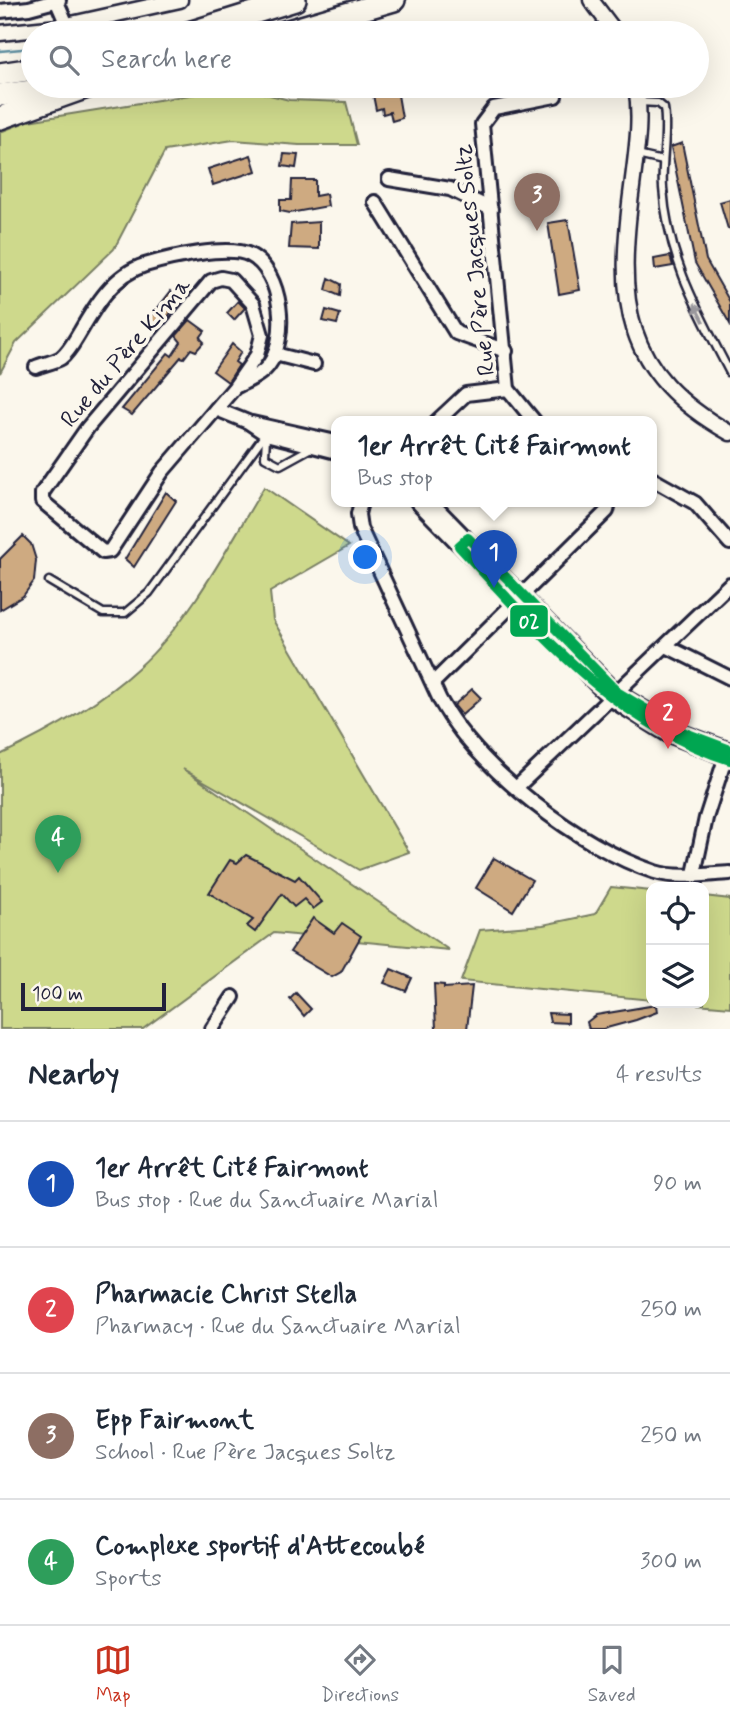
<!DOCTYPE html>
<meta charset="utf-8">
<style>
body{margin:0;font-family:Mynerve,sans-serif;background:#f6f6f7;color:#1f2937}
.controls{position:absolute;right:21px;bottom:21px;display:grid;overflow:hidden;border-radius:14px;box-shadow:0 7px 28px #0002}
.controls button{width:63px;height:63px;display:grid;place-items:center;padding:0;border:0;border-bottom:2px solid #e0e1e3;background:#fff;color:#1f2937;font:35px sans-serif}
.scale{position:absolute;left:21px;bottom:18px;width:145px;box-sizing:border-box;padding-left:7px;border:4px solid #22223b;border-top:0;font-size:19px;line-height:24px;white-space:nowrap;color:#22223b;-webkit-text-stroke:5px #fbf7ec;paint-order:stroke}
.you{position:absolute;left:366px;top:558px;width:24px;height:24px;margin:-18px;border:5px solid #fff;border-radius:50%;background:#1a73e8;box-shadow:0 0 0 10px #1a73e833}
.badge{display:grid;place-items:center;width:46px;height:46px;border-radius:50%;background:#c8321e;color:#fff;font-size:23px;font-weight:700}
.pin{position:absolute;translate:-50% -58px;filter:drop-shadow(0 2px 4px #0008)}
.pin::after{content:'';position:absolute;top:37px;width:24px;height:21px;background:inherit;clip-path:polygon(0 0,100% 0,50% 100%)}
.popup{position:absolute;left:331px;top:416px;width:326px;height:91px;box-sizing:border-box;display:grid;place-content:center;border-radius:14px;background:#fff;filter:drop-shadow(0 2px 5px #0005);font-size:23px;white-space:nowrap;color:#747a83}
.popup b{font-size:26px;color:#1f2937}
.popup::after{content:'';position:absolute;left:50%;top:100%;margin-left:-14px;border:14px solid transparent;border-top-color:#fff}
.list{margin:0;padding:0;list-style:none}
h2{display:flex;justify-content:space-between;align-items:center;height:91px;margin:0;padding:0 28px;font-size:30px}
h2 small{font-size:23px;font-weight:400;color:#747a83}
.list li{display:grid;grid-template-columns:46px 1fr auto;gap:21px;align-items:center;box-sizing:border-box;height:126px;padding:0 28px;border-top:2px solid #e0e1e3}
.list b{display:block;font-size:26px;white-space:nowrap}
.list p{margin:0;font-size:23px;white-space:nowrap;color:#747a83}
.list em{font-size:23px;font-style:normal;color:#747a83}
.icon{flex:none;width:38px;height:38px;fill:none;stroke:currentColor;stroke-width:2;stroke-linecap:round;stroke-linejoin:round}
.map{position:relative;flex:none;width:730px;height:1029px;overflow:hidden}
.search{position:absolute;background:#fff;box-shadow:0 7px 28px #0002;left:21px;right:21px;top:21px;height:77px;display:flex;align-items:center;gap:18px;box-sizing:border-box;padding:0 24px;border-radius:38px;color:#747a83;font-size:26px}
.sheet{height:595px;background:#fff}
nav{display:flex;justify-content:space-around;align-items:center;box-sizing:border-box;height:98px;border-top:2px solid #e0e1e3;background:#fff;font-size:19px;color:#747a83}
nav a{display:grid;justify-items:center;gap:4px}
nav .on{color:#c8321e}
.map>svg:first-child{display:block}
.green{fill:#ced98c;stroke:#787e64;stroke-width:2}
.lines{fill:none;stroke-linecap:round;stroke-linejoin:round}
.stream{stroke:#6090a2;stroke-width:2.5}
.building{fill:#ceaa81;stroke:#22223b;stroke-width:2}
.service-casing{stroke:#22223b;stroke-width:11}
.minor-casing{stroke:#22223b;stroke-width:18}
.tertiary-casing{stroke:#22223b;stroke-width:19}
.motorway-casing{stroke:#22223b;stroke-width:26}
.service{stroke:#fbf7ec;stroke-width:6}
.minor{stroke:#fbf7ec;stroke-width:12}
.tertiary{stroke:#fbf7ec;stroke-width:14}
.motorway{stroke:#fbf7ec;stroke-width:21}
.bus-1-casing{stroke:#fbf7ec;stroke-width:16}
.bus-1{stroke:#00a651;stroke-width:10}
.oneway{fill:#99979c}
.labels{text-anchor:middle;stroke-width:7;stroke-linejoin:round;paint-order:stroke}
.street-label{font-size:24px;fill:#22223b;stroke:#fbf7ec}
.line-badge{stroke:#fbf7ec;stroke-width:2.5}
.badge-label{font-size:19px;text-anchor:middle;font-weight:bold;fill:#fff}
</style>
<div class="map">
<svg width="730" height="1029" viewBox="0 0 730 1029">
<rect width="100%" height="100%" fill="#fbf7ec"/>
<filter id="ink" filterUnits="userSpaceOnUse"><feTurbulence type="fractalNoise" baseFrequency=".0143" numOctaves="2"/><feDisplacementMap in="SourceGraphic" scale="14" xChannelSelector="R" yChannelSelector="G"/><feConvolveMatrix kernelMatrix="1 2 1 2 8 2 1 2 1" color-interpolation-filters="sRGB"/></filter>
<g filter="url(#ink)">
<!-- green -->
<g class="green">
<path d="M239 87 289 100 346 102 357 145H299L233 140 165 151 114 249 16 343 0 373V132L28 121Z"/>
<path d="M264 487 349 546 270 592 273 620 409 852 359 870 183 769 449 950 274 933 143 1029H0V755C49 732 99 704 139 667 191 620 228 546 264 487Z"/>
<path d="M611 887 651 891V1000L461 981 480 930 543 925 595 914Z"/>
<path d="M704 896 730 899V1007L685 1003H704Z"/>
</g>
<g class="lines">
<!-- stream -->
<path class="stream" d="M0 51 33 48"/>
</g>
<!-- building -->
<g class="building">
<path d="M397 89 402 118 392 121 390 112 383 114 382 108 376 110 373 95Z"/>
<path d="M682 143 706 260 730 302V324L695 263 671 147Z"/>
<path d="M284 154 298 155 296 168 282 166Z"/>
<path d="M251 155 256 171 213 185 208 169Z"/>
<path d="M292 180H315V196L326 194 328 206 290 213 280 211V200H291Z"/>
<path d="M730 199V229H728L720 202Z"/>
<path d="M568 220 580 290 559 294 548 223Z"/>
<path d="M319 222V249L289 248 291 224Z"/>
<path d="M670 256 673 266 655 269 654 259Z"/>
<path d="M329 278 341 284 340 296 326 290Z"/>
<path d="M171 291 181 299 157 332 146 323Z"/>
<path d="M238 301 245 308 234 320 227 313Z"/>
<path d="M326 310 340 314 337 324 323 321Z"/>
<path d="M190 320 205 331 200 338 204 342 196 351 191 349 184 358 181 357 132 415 122 409 168 353 172 356 181 342 176 336Z"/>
<path d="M232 344 241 352 235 362 239 365 228 382 213 371Z"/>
<path d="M166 492 176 501 134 567 125 559Z"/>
<path d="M23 536 31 544 36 560 34 581 23 596 0 610V559Z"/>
<path d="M472 689 481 698 462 715 454 705Z"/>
<path d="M246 855 295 880 299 876 322 902 313 909 304 899 294 907 282 894 255 932 247 926 253 920 209 893 230 860 237 863Z"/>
<path d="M494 858 532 880 513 911 476 888Z"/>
<path d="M313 918 334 933 342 923 361 936 341 972 332 977 290 952Z"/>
<path d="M391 969 412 978 406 991 384 983Z"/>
<path d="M434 984 444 985V988L472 986 467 1029H436Z"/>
<path d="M296 993 311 1009 304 1016 290 999Z"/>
<path d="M656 1005 657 1012 636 1020 603 1029H589L587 1022 596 1015Z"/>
<path d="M548 1013 568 1014V1023L550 1022Z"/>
</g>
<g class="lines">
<!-- service casing -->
<g class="service-casing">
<g id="service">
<path d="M639 102 658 103 664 108C668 134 661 162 663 188 668 260 698 311 730 373"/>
<path d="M637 155 663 161"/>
<path d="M266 436 265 457 280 465 311 448"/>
<path d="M49 581 103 613H125L149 593 266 433"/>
</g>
</g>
<!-- minor casing -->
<g class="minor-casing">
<g id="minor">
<path d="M57 2 67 25"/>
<path d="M0 11 29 8 59 0"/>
<path d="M389 179 450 189 491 209"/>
<path d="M375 202 456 333 506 351"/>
<path d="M221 278 231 280 253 304 262 335 257 355 234 388 162 472 110 551 103 552 42 501V493L88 427 211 281Z"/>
<path d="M275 354 314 364"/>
<path d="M36 367C43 364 54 362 61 358 69 352 75 340 80 332 95 306 114 274 145 265 168 258 229 244 250 255 283 272 289 339 268 366 261 375 247 381 237 386"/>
<path d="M216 409 248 422 266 434 336 452"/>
<path d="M436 422 466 394 508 389"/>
<path d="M535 422 508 389 482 124 494 108 555 96"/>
<path d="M252 423 336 442"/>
<path d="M652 479 695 503 730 543"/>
<path d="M361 502 358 514 360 528 440 700C479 770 579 847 655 872 678 879 707 874 730 873"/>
<path d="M417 502 610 699 668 735 730 760"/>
<path d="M431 502 617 692 685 733 730 750"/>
<path d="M666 646 730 678"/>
<path d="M433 683 607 511 609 502"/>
<path d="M516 788 730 584"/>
<path d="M694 874 706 818 725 759"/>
<path d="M212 1029 233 997"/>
</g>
</g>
<!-- tertiary casing -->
<g class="tertiary-casing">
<g id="tertiary">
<path d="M591 0 616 33"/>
<path d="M0 33 58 27 180 0"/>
<path d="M636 86C642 120 636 153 632 187 617 301 621 372 730 433"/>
</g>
</g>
<!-- motorway casing -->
<g class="motorway-casing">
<g id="motorway">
<path d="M189 33 295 0"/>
<path d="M281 33 394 0"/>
<path d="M0 74 33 69"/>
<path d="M0 95 57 88"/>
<path d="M0 118 90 86"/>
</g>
</g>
<!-- service -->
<use href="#service" class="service"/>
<!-- minor -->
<use href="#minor" class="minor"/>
<!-- tertiary -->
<use href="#tertiary" class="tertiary"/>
<!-- motorway -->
<use href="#motorway" class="motorway"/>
<!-- bus-1 casing -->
<g class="bus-1-casing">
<path id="bus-1" d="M730 750 685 733 617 692 468 538 459 546C540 633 613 722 730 760"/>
</g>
<!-- bus-1 -->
<use href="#bus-1" class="bus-1"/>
</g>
<!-- one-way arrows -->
<defs><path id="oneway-solid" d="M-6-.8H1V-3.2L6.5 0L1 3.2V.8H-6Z" transform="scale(1.75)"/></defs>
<use class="oneway" href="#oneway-solid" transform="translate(699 313) rotate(-117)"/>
</g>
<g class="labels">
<!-- street labels -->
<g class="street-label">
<text transform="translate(474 260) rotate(-96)" y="8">Rue Père Jacques Soltz</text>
<text transform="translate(125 352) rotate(-50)" y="8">Rue du Père Kima</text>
</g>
</g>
<rect class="line-badge" x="509" y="604" width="40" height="34" rx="7" fill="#00a651"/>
<g class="badge-label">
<text x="529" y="628">02</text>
</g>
</svg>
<div class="controls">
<button><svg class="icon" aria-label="locate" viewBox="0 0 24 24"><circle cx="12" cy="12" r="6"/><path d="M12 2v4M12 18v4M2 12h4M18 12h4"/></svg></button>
<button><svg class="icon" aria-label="layers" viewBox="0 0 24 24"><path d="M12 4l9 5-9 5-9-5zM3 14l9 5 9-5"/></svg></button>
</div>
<div class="scale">100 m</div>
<div class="you"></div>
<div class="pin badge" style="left:494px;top:588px;background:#1a4fb4">1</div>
<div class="popup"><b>1er Arrêt Cité Fairmont</b>Bus stop</div>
<div class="pin badge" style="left:668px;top:749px;background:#e0444e">2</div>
<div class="pin badge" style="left:537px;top:231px;background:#8d6e63">3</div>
<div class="pin badge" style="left:58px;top:873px;background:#2e9e5b">4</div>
<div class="search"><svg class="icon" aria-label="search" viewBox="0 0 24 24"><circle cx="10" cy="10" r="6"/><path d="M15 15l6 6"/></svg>Search here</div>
</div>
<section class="sheet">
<h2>Nearby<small>4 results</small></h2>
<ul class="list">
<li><span class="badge" style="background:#1a4fb4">1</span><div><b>1er Arrêt Cité Fairmont</b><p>Bus stop · Rue du Sanctuaire Marial</p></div><em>90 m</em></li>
<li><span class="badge" style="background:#e0444e">2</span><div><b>Pharmacie Christ Stella</b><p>Pharmacy · Rue du Sanctuaire Marial</p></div><em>250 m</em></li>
<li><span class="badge" style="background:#8d6e63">3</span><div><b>Epp Fairmont</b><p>School · Rue Père Jacques Soltz</p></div><em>250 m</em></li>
<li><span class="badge" style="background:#2e9e5b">4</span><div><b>Complexe sportif d'Attecoubé</b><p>Sports</p></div><em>300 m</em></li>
</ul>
</section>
<nav>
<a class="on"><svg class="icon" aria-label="map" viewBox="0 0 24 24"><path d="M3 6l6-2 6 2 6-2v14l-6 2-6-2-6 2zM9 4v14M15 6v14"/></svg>Map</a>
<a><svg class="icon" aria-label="directions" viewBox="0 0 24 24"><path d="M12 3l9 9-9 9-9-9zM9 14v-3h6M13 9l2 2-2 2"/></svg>Directions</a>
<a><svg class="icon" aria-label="saved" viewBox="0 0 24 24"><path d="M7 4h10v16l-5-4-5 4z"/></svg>Saved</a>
</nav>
